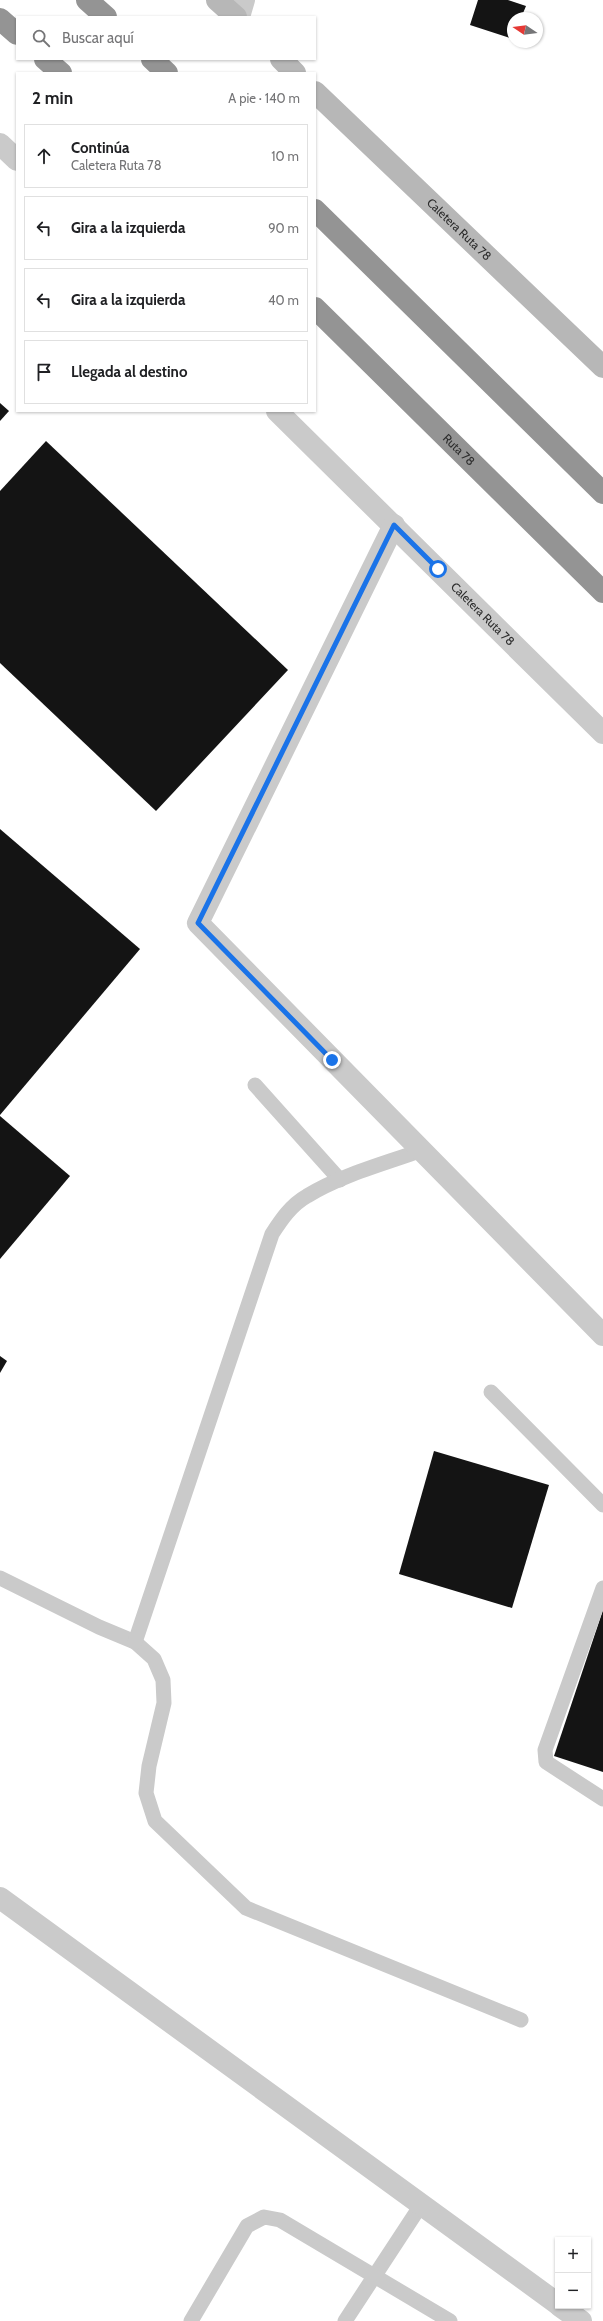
<!DOCTYPE html>
<html lang="es">
<meta charset="utf-8">
<style>
body{margin:0;font-family:Cabin,sans-serif;background:#f6f6f6;color:#202124}
.controls{position:absolute;right:12px;bottom:12px;display:grid;overflow:hidden;border-radius:0px;box-shadow:0 1px 3px #0004}
.controls button{width:36px;height:36px;display:grid;place-items:center;padding:0;border:0;border-bottom:1px solid #e0e0e0;background:#fff;color:#202124;font:20px sans-serif}
.compass{position:absolute;left:507px;top:12px;width:36px;height:36px;border-radius:50%;background:#fff;box-shadow:0 1px 3px #0004;rotate:283deg}
.stop{position:absolute;width:12px;height:12px;margin:-9px;border:3px solid #1a73e8;border-radius:50%;background:#fff}
.stop.end{background:#1a73e8;border-color:#fff;box-shadow:0 1px 4px #0008}
.list{margin:0;padding:0;list-style:none}
h2{display:flex;justify-content:space-between;align-items:center;height:52px;margin:0;padding:0 16px;font-size:17px}
h2 small{font-size:13px;font-weight:400;color:#757577}
.list li{display:grid;grid-template-columns:26px 1fr auto;gap:12px;align-items:center;box-sizing:border-box;height:64px;margin:0 8px 8px;padding:0 8px;border:1px solid #e0e0e0;border-radius:0px}
.list b{display:block;font-size:15px;white-space:nowrap}
.list p{margin:0;font-size:13px;white-space:nowrap;color:#757577}
.list em{font-size:13px;font-style:normal;color:#757577}
.icon{flex:none;width:22px;height:22px;fill:none;stroke:currentColor;stroke-width:2;stroke-linecap:round;stroke-linejoin:round}
.map{position:relative;flex:none;width:603px;height:2321px;overflow:hidden}
.search{position:absolute;background:#fff;box-shadow:0 1px 3px #0004;left:16px;top:16px;width:300px;height:44px;display:flex;align-items:center;gap:10px;box-sizing:border-box;padding:0 14px;border-radius:0px;color:#757577;font-size:15px}
.panel{position:absolute;background:#fff;box-shadow:0 1px 3px #0004;left:16px;top:72px;width:300px;height:340px;border-radius:0px}
.map>svg:first-child{display:block}
.building{fill:#141414}
.lines{fill:none;stroke-linecap:round;stroke-linejoin:round}
.lane{stroke:#cacaca;stroke-width:15}
.street{stroke:#cacaca;stroke-width:22}
.secondary{stroke:#b7b7b7;stroke-width:22}
.highway{stroke:#949494;stroke-width:22}
.route{stroke:#1a73e8;stroke-width:5}
.labels{text-anchor:middle;stroke-width:4;stroke-linejoin:round;paint-order:stroke}
.street-label{font-size:12px;fill:#2d2d2d;stroke:#fff}
</style>
<div class="map">
<svg width="603" height="2321" viewBox="0 0 603 2321">
<rect width="100%" height="100%" fill="#fff"/>
<!-- building -->
<g class="building">
<path d="M478 0H508L526 6 521 18H513V39L470 25Z"/>
<path d="M0 403 9 411 0 421Z"/>
<path d="M46 441 288 670 156 811 0 663V491Z"/>
<path d="M0 829 140 949 0 1115Z"/>
<path d="M0 1116 70 1176 0 1259Z"/>
<path d="M0 1356 7 1361 0 1373Z"/>
<path d="M434 1451 549 1485 512 1608 399 1574Z"/>
<path d="M603 1610V1772L554 1756Z"/>
</g>
<g class="lines">
<!-- lane -->
<g class="lane">
<path d="M255 1085 340 1180"/>
<path d="M491 1392 603 1505"/>
<path d="M0 1578 99 1627 135 1642 154 1659 163 1680 164 1703 149 1766 146 1793 155 1821 246 1908 521 2020"/>
<path d="M603 1588 545 1750 546 1762 603 1799"/>
<path d="M135 1642 272 1234C281 1220 291 1205 307 1196 341 1175 384 1164 422 1150"/>
<path d="M191 2321 247 2226 264 2217 280 2220 450 2321"/>
<path d="M345 2321 421 2205"/>
</g>
<!-- street -->
<g class="street">
<path d="M239 17 244 0"/>
<path d="M0 144 17 160"/>
<path id="s1" d="M277 411 603 733"/>
<path d="M394 525 198 923 603 1335"/>
<path d="M0 1898 558 2304"/>
<path d="M560 2306 581 2321"/>
</g>
<!-- secondary -->
<g class="secondary">
<path d="M217 0 236 17"/>
<path d="M281 59 295 73"/>
<path id="s2" d="M315 92 603 367"/>
</g>
<!-- highway -->
<g class="highway">
<path d="M87 0 106 17"/>
<path d="M0 19 17 34"/>
<path d="M45 59 61 73"/>
<path d="M152 59 167 73"/>
<path d="M315 210 603 493"/>
<path id="s3" d="M315 308 603 592"/>
</g>
</g>
<g class="lines">
<!-- route -->
<path class="route" d="M332 1060 198 923 394 525 438 569"/>
</g>
<g class="labels">
<!-- street labels -->
<g class="street-label">
<text dy="4" stroke="none"><textPath href="#s2" startOffset="199">Caletera Ruta 78</textPath></text>
<text dy="4" stroke="none"><textPath href="#s3" startOffset="202">Ruta 78</textPath></text>
<text dy="4" stroke="none"><textPath href="#s1" startOffset="289">Caletera Ruta 78</textPath></text>
</g>
</g>
</svg>
<div class="controls">
<button>+</button>
<button>−</button>
</div>
<svg class="compass" viewBox="-18 -18 36 36"><path d="M0-13l5 13h-10z" fill="#e53935"/><path d="M0 13l5-13h-10z" fill="#757577"/></svg>
<div class="stop" style="left:438px;top:569px"></div>
<div class="stop end" style="left:332px;top:1060px"></div>
<div class="search"><svg class="icon" aria-label="search" viewBox="0 0 24 24"><circle cx="10" cy="10" r="6"/><path d="M15 15l6 6"/></svg>Buscar aquí</div>
<section class="panel">
<h2>2 min<small>A pie · 140 m</small></h2>
<ul class="list">
<li><svg class="icon" aria-label="ahead" viewBox="0 0 24 24"><path d="M12 20V5M6 11l6-6 6 6"/></svg><div><b>Continúa</b><p>Caletera Ruta 78</p></div><em>10 m</em></li>
<li><svg class="icon" aria-label="left" viewBox="0 0 24 24"><path d="M17 20v-9H6M10 6l-5 5 5 5"/></svg><div><b>Gira a la izquierda</b></div><em>90 m</em></li>
<li><svg class="icon" aria-label="left" viewBox="0 0 24 24"><path d="M17 20v-9H6M10 6l-5 5 5 5"/></svg><div><b>Gira a la izquierda</b></div><em>40 m</em></li>
<li><svg class="icon" aria-label="arrive" viewBox="0 0 24 24"><path d="M6 21V4h12l-3 4 3 4H6"/></svg><div><b>Llegada al destino</b></div></li>
</ul>
</section>
</div>
